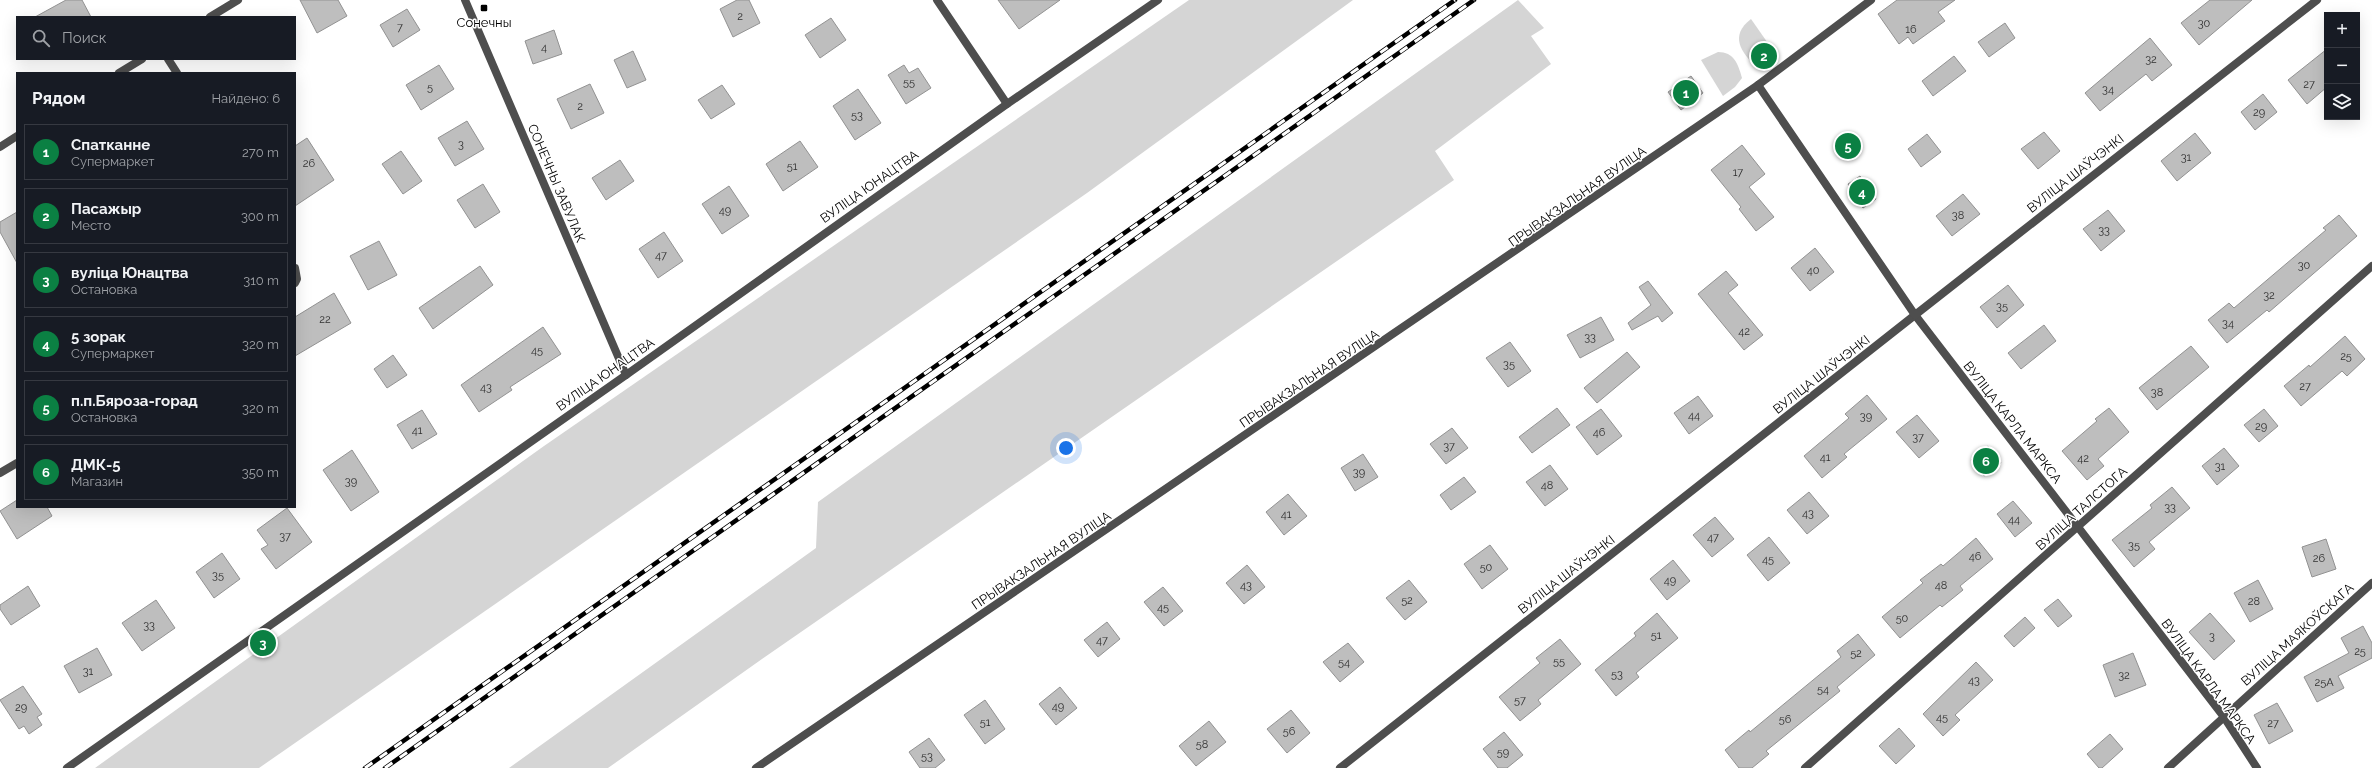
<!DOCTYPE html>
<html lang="ru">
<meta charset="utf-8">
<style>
body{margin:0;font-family:Raleway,sans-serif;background:#242831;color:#f1f3f6}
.controls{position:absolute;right:12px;top:12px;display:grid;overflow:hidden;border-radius:0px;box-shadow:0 4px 16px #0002}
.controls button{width:36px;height:36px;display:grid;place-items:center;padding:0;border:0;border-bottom:1px solid #363941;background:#171b24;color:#f1f3f6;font:20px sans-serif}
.you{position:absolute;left:1066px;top:448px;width:14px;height:14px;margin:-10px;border:3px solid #fff;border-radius:50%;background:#1a73e8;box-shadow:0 0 0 6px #1a73e833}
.badge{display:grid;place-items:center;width:26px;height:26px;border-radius:50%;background:#0b8043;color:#fff;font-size:13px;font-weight:700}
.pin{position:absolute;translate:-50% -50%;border:2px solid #fff;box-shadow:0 1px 4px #0006}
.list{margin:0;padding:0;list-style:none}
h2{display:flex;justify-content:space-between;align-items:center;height:52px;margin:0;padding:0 16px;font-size:17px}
h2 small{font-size:13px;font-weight:400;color:#9ea1a6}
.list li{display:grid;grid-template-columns:26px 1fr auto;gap:12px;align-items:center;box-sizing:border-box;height:56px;margin:0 8px 8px;padding:0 8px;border:1px solid #363941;border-radius:0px}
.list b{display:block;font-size:15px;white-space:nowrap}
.list p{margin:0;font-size:13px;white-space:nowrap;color:#9ea1a6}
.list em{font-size:13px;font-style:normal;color:#9ea1a6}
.icon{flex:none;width:22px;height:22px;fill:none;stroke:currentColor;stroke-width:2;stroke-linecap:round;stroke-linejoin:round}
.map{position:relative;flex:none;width:2372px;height:768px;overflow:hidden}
.search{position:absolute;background:#171b24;box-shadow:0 4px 16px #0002;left:16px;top:16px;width:280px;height:44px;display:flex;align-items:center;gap:10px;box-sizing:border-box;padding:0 14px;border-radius:0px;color:#9ea1a6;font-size:15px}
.panel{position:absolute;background:#171b24;box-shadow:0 4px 16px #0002;left:16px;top:72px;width:280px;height:436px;border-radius:0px}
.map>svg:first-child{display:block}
.green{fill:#d5d5d5}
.building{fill:#bebebe;stroke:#929292}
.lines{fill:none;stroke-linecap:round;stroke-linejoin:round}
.minor{stroke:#4e4e4e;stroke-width:8}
.tertiary{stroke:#4e4e4e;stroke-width:8}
.rail-casing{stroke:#000;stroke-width:4.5}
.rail{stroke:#fff;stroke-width:3;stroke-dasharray:9;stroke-linecap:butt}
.poi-dot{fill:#000;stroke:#fff;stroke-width:1.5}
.labels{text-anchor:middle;stroke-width:3;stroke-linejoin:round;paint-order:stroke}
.number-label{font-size:11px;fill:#303030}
.poi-label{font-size:13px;fill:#000;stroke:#fff}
.street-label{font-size:13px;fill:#000;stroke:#fff}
</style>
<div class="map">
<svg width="2372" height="768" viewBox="0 0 2372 768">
<rect width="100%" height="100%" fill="#fff"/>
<!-- green -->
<g class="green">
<path d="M1189 0H1353L1087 193 259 768H95L544 446Z"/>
<path d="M1518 0 1544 28 1531 36 1551 64 1435 151 1454 180 762 659 608 768H509L816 548 818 502Z"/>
<path d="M1751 19 1779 59 1767 66 1757 68C1741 52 1729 36 1751 19Z"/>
<path d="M1718 52C1734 52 1738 64 1742 78L1735 87 1723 96 1701 60Z"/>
</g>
<!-- building -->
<g class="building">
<path d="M66 0H82L91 17H35Z"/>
<path d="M300 0H338L347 16 317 33Z"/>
<path d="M737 0H749L760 23 733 37 720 9Z"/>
<path d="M998 0H1060L1019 29Z"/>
<path d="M1897 0H1955L1938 12 1945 21 1913 44 1908 37 1899 44 1878 14Z"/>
<path d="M2210 0H2252L2199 45 2181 23Z"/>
<path d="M407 9 420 30 393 47 380 25Z"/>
<path d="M831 18 846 40 820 58 805 35Z"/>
<path d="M2005 23 2015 38 1989 57 1978 42Z"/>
<path d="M554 30 562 54 533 64 525 41Z"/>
<path d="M2150 38 2172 65 2152 81 2146 74 2100 111 2085 93Z"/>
<path d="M2327 49V87L2307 104 2288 80Z"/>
<path d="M633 51 646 80 627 88 614 60Z"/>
<path d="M1954 56 1966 71 1933 96 1922 81Z"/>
<path d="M439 65 454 89 421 110 406 85Z"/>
<path d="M904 65 909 73 918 68 931 88 906 104 888 75Z"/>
<path d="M1691 76 1703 93 1681 110 1668 92Z"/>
<path d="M590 84 604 113 571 129 557 99Z"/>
<path d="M722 85 735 104 711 119 698 100Z"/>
<path d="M858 89 881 123 855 140 833 106Z"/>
<path d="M2263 94 2277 112 2255 130 2241 112Z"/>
<path d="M467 121 484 149 455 166 438 138Z"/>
<path d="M2044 132 2060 151 2038 169 2021 149Z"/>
<path d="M2195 133 2211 153 2177 181 2161 161Z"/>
<path d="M1927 134 1941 152 1921 167 1908 149Z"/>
<path d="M307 138 334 180 295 206V146Z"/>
<path d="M800 141 818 167 783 191 766 164Z"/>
<path d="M1742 145 1765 174 1749 187 1774 217 1756 231 1739 209 1741 207 1711 170Z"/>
<path d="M401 151 422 181 403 194 382 164Z"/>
<path d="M620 160 634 181 606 200 592 178Z"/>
<path d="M1860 176 1876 199 1863 208 1848 184Z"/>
<path d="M483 184 500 212 475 228 457 200Z"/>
<path d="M729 186 749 216 722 234 702 204Z"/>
<path d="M1963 194 1980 214 1952 236 1936 216Z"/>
<path d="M2108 210 2125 231 2101 251 2083 229Z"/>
<path d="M17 212V263L0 232V222Z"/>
<path d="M2339 215 2357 236 2269 312 2267 310 2227 343 2208 320 2229 303 2234 308 2326 230 2323 228Z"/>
<path d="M664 232 683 261 658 278 639 249Z"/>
<path d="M379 241 397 275 368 290 350 256Z"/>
<path d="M1815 248 1834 272 1810 291 1791 268Z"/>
<path d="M480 266 493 285 433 329 419 308Z"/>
<path d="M1726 271 1738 285 1728 293 1763 335 1744 350 1698 294Z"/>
<path d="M1648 281 1673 313 1662 322 1658 316 1632 330 1628 323 1651 305 1639 287Z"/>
<path d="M2008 285 2024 305 1997 328 1980 307Z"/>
<path d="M334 293 351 323 295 356V317Z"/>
<path d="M1601 317 1614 340 1580 358 1567 335Z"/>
<path d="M2044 325 2056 341 2021 369 2008 353Z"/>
<path d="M543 327 561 354 510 387 512 390 479 412 461 385Z"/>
<path d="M2345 336 2365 359 2347 376 2342 371 2301 406 2284 386 2309 365 2310 367Z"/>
<path d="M1510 342 1531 371 1508 387 1486 358Z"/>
<path d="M2191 346 2209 367 2157 410 2139 388Z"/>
<path d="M1627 352 1640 367 1597 403 1584 388Z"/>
<path d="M393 355 407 375 387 388 374 369Z"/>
<path d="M1867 395 1887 419 1844 454 1847 457 1822 478 1804 456 1849 418 1845 414Z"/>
<path d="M1698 396 1713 416 1689 434 1674 413Z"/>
<path d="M1557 408 1570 425 1532 453 1519 437Z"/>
<path d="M2109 408 2129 432 2098 459 2104 466 2087 480 2062 451 2097 421 2095 419Z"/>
<path d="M1601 409 1622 436 1597 455 1576 427Z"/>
<path d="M2264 409 2278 426 2259 442 2244 425Z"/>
<path d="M422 410 437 434 412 449 397 425Z"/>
<path d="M1917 415 1939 441 1919 458 1896 432Z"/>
<path d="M1452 428 1468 448 1446 464 1430 444Z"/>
<path d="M1988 446 2001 463 1984 476 1971 460Z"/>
<path d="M2224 448 2239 466 2217 485 2202 466Z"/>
<path d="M352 450 379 492 351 511 323 470Z"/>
<path d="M1363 454 1378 477 1355 491 1341 468Z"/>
<path d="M1550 465 1568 489 1545 506 1526 482Z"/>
<path d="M1464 477 1476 492 1451 510 1440 495Z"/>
<path d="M2172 487 2190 508 2149 542 2155 549 2134 567 2112 540 2152 508 2150 505Z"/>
<path d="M1809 492 1829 516 1807 534 1787 510Z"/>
<path d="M1288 494 1307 516 1284 535 1266 512Z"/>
<path d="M17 500V507H47L52 516 17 539 0 511Z"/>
<path d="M2013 501 2032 523 2015 537 1997 514Z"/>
<path d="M287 508 312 542 276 569 261 549 268 545 257 530Z"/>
<path d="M1715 517 1734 539 1712 557 1693 535Z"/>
<path d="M1769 537 1790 563 1768 581 1747 555Z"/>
<path d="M1976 538 1993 559 1960 586 1963 590 1942 607 1940 605 1900 638 1882 617 1923 583 1920 580 1941 564 1943 566Z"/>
<path d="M2326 539 2336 569 2312 577 2302 547Z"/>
<path d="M1490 545 1508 569 1482 589 1464 564Z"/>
<path d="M222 553 240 579 214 598 196 572Z"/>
<path d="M1673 560 1690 581 1667 600 1650 579Z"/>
<path d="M1247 565 1265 587 1244 604 1226 583Z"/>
<path d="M1409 580 1427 602 1405 620 1386 598Z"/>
<path d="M2258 580 2273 609 2250 622 2234 593Z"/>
<path d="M28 586 40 606 11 625 0 609V605Z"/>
<path d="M1163 587 1183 611 1164 626 1144 602Z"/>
<path d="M2058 599 2072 616 2058 627 2044 610Z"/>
<path d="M156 600 175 628 142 651 122 623Z"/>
<path d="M1657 613 1678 638 1636 673 1639 677 1616 696 1595 670 1636 636 1634 633Z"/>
<path d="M2210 613 2235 641 2214 660 2189 632Z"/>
<path d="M2025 617 2035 628 2014 647 2004 636Z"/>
<path d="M1107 622 1120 639 1098 657 1084 640Z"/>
<path d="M2363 626 2372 643V658L2338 676 2344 688 2317 702 2304 677 2349 653 2341 638Z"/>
<path d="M1858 634 1875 655 1837 687 1840 691 1766 751 1769 754 1752 768H1739L1725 750 1749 730 1750 732 1841 657 1837 651Z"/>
<path d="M1560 639 1581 664 1538 700 1541 704 1520 721 1499 697 1540 663 1536 658Z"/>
<path d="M1348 643 1364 662 1340 682 1323 662Z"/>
<path d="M97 648 112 675 79 693 64 666Z"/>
<path d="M2133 653 2146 685 2115 697 2103 665Z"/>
<path d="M1976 662 1993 680 1955 715 1960 720 1943 736 1923 714Z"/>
<path d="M23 686 42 714 37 717 42 725 29 734 24 726 19 729 0 700Z"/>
<path d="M1060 687 1077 708 1056 725 1039 704Z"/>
<path d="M985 700 1005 729 985 744 964 715Z"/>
<path d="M2277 703 2293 731 2269 744 2254 715Z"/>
<path d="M1291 710 1310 733 1287 753 1267 729Z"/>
<path d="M1209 721 1226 742 1196 766 1179 746Z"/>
<path d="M1899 728 1915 746 1896 764 1879 746Z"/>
<path d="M1504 732 1523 755 1507 768H1498L1483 749Z"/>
<path d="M2110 734 2123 749 2102 768H2099L2087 754Z"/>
<path d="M929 738 945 760 935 768H920L909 752Z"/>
</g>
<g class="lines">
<!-- minor -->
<g class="minor">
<path d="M937 0 1007 104"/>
<path d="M210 17 238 0"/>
<path d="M168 59 177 73"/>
<path d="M119 73 142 59"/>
<path d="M1758 85 1871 0"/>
<path d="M0 147 17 136"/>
<path d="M295 268 297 279 295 283"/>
<path d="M626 375 1007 104 1158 0"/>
<path d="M0 473 17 463"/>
<path d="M1340 768 1915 315 2224 717 2257 768"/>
<path d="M1805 768 2372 266"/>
<path d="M2168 768 2372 583"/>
</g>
<!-- tertiary -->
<g class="tertiary">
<path d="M67 768 626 375 465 0"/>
<path d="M756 768 1758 85 1915 315 2317 0"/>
</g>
<!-- rail casing -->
<g class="rail-casing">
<g id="rail">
<path d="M365 768 1455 0"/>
<path d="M385 768 1474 0"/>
</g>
</g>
<!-- rail -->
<use href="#rail" class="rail"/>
</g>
<!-- markers -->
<rect class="poi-dot" x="480" y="4" width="8" height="8" rx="2"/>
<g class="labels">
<!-- number labels -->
<g class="number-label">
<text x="740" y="20">2</text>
<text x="2204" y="27">30</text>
<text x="400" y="31">7</text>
<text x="1911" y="33">16</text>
<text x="544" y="51">4</text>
<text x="2151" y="63">32</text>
<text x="909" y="86">55</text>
<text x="2309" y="88">27</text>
<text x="430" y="91">5</text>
<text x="2108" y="93">34</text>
<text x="580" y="110">2</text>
<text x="2259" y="116">29</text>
<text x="857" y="119">53</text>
<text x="461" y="148">3</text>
<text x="2186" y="161">31</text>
<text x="309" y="167">26</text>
<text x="792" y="170">51</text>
<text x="1738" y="176">17</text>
<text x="725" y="214">49</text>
<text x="1958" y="219">38</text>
<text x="2104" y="234">33</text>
<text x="661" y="259">47</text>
<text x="2304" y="269">30</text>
<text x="1813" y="274">40</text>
<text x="2269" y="299">32</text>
<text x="2002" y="310">35</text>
<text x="325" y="323">22</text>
<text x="2228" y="327">34</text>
<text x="1744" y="335">42</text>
<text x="1590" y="341">33</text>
<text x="537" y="354">45</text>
<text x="2346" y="360">25</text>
<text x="1509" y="368">35</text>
<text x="2305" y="390">27</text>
<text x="486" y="391">43</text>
<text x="2157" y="396">38</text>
<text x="1694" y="419">44</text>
<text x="1866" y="420">39</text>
<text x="2261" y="430">29</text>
<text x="417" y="434">41</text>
<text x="1599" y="436">46</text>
<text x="1918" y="441">37</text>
<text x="1449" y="450">37</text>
<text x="1825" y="461">41</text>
<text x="2083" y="462">42</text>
<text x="2220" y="470">31</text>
<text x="1359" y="476">39</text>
<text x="351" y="485">39</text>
<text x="1547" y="489">48</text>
<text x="2170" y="511">33</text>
<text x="1808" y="517">43</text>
<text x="1286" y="518">41</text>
<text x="2014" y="523">44</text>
<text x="285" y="540">37</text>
<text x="1713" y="541">47</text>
<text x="2134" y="549">35</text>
<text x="1975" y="560">46</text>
<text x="2319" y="562">26</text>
<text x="1768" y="563">45</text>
<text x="1486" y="571">50</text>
<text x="218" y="579">35</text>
<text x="1670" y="584">49</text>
<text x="1246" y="589">43</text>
<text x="1941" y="589">48</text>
<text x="1407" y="604">52</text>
<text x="2254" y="605">28</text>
<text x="1163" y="611">45</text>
<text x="1902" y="622">50</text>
<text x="149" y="629">33</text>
<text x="1656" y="639">51</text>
<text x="2212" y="640">3</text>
<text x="1102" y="644">47</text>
<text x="2360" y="655">25</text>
<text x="1856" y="657">52</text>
<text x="1559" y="665">55</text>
<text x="1344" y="666">54</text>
<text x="88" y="675">31</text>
<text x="1617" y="678">53</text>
<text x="2124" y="679">32</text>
<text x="1974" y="684">43</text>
<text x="2324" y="686">25А</text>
<text x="1823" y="693">54</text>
<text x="1520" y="704">57</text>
<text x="1058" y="710">49</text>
<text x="21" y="711">29</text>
<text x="1942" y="721">45</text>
<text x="1785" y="723">56</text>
<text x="985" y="726">51</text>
<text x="2273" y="727">27</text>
<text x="1289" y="735">56</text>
<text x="1202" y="748">58</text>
<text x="1503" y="756">59</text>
<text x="927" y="760">53</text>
</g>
<!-- poi labels -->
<g class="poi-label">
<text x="484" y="27">Сонечны</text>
</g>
<!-- street labels -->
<g class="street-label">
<text transform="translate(2075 173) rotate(-38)" y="5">ВУЛІЦА ШАЎЧЭНКІ</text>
<text transform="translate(557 183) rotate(67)" y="5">СОНЕЧНЫ ЗАВУЛАК</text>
<text transform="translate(869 186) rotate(-35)" y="5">ВУЛІЦА ЮНАЦТВА</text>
<text transform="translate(1577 196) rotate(-35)" y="5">ПРЫВАКЗАЛЬНАЯ ВУЛІЦА</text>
<text transform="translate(605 374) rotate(-35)" y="5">ВУЛІЦА ЮНАЦТВА</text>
<text transform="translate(1821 374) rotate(-38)" y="5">ВУЛІЦА ШАЎЧЭНКІ</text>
<text transform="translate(1309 378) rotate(-34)" y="5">ПРЫВАКЗАЛЬНАЯ ВУЛІЦА</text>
<text transform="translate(2013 422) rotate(52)" y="5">ВУЛІЦА КАРЛА МАРКСА</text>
<text transform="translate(2081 508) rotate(-42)" y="5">ВУЛІЦА ТАЛСТОГА</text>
<text transform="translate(1041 560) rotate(-34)" y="5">ПРЫВАКЗАЛЬНАЯ ВУЛІЦА</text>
<text transform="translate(1566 574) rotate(-38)" y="5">ВУЛІЦА ШАЎЧЭНКІ</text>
<text transform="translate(2297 634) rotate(-42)" y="5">ВУЛІЦА МАЯКОЎСКАГА</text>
<text transform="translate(2209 681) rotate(54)" y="5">ВУЛІЦА КАРЛА МАРКСА</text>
</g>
</g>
</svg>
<div class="controls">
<button>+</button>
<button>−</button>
<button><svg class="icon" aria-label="layers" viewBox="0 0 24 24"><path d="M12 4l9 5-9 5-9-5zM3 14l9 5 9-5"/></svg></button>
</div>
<div class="you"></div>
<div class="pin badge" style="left:1686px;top:93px">1</div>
<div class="pin badge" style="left:1764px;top:56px">2</div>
<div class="pin badge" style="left:263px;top:643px">3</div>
<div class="pin badge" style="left:1862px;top:192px">4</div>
<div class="pin badge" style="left:1848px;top:146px">5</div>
<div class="pin badge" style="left:1986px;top:461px">6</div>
<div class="search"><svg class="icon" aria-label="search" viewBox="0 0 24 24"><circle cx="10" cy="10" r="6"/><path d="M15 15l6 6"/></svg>Поиск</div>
<section class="panel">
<h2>Рядом<small>Найдено: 6</small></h2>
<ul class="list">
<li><span class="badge">1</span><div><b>Спатканне</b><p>Супермаркет</p></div><em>270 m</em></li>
<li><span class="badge">2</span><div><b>Пасажыр</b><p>Место</p></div><em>300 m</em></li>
<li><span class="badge">3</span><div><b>вуліца Юнацтва</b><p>Остановка</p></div><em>310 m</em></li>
<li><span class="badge">4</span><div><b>5 зорак</b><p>Супермаркет</p></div><em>320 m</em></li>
<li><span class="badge">5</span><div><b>п.п.Бяроза-горад</b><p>Остановка</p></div><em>320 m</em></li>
<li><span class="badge">6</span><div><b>ДМК-5</b><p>Магазин</p></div><em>350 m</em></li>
</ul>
</section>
</div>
